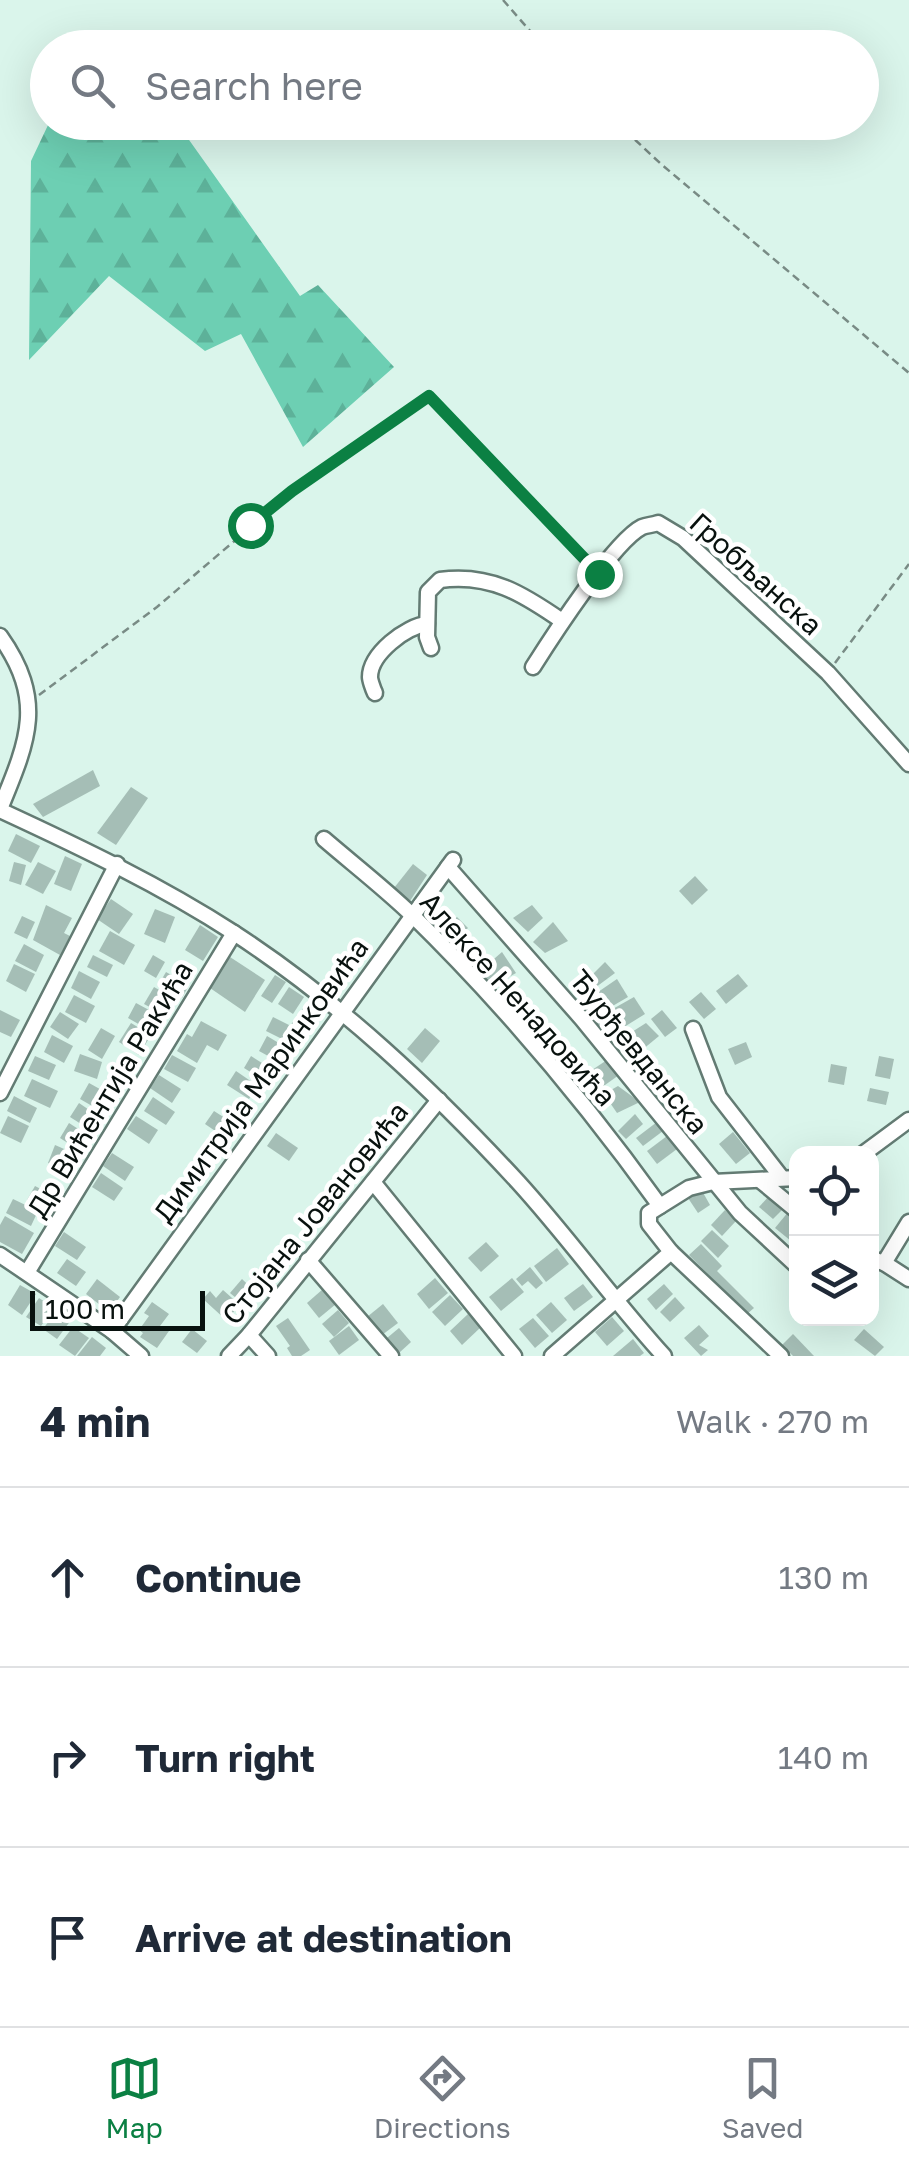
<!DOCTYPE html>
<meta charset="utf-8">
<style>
body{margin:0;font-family:"Golos Text",sans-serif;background:#f6f6f7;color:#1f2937}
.controls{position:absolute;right:30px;bottom:30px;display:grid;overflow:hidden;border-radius:20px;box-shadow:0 10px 40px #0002}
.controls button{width:90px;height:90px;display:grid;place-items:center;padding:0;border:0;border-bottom:2px solid #e0e1e3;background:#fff;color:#1f2937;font:50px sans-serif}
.scale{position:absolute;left:30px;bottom:25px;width:175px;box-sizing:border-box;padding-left:10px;border:5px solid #08110e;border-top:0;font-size:28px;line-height:35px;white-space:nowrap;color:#08110e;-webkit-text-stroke:8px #fff;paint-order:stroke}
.stop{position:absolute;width:30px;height:30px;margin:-22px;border:8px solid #0b8043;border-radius:50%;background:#fff}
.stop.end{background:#0b8043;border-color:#fff;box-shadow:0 2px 10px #0008}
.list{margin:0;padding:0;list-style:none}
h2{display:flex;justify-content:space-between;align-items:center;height:130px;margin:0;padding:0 40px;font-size:42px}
h2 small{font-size:32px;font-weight:400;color:#747a83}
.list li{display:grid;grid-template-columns:65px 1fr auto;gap:30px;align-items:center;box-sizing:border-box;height:180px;padding:0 40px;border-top:2px solid #e0e1e3}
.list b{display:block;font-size:38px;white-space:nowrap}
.list em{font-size:32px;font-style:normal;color:#747a83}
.icon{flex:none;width:55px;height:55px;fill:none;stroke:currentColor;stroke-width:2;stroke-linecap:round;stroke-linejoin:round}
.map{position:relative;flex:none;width:909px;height:1356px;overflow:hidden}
.search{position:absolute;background:#fff;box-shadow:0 10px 40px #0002;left:30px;right:30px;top:30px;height:110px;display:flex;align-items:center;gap:25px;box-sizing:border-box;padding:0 35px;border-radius:55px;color:#747a83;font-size:38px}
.sheet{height:670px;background:#fff}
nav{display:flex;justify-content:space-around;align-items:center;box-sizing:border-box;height:140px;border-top:2px solid #e0e1e3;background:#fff;font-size:28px;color:#747a83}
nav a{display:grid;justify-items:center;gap:5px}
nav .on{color:#0b8043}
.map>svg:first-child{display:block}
.forest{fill:url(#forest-firs)}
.building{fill:#a5beb6}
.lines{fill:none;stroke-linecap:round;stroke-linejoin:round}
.minor-casing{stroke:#637b73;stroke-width:19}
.path{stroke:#798b85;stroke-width:2.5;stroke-dasharray:8 5;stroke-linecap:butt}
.minor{stroke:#fff;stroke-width:14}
.route{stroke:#0b8043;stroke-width:12}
.labels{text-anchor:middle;stroke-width:9;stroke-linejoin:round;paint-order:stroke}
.street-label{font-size:28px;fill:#08110e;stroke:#fff}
</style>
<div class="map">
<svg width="909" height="1356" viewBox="0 0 909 1356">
<defs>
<pattern id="forest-firs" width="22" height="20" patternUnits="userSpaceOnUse" patternTransform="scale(2.5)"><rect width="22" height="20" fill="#6dcfb3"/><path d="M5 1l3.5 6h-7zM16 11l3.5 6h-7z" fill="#5db199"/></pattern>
</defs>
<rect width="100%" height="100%" fill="#daf5eb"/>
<!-- forest -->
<path class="forest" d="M177 123 300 296 318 285 394 367 303 447 241 334 205 351 109 276 29 360 31 161 49 123Z"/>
<!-- building -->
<g class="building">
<path d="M93 770 100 786 43 817 33 804Z"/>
<path d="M131 787 148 798 116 845 97 833Z"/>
<path d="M16 834 40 846 31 863 8 851Z"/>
<path d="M65 856 82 864 71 891 54 884Z"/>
<path d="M14 862 26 865 21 885 9 881Z"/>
<path d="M38 862 56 871 43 894 25 885Z"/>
<path d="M413 864 427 875 410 901 394 888Z"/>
<path d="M695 876 708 890 692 905 679 891Z"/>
<path d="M111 899 133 914 119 934 97 919Z"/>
<path d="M46 905 72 918 64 933 70 936 60 955 33 940Z"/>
<path d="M532 905 543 918 528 932 513 918Z"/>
<path d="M155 909 175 917 165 943 144 934Z"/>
<path d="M22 916 35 922 27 939 14 933Z"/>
<path d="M457 917 468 928 444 949 434 937Z"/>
<path d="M553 922 568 941 545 953 533 942Z"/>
<path d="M200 925 218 937 203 961 185 950Z"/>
<path d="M110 931 135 945 124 965 99 951Z"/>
<path d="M24 944 44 955 36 972 15 961Z"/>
<path d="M502 952 516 973 490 988 480 971Z"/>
<path d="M93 955 113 965 107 977 87 967Z"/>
<path d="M153 955 165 962 156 978 144 971Z"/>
<path d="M230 957 265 980 245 1012 210 988Z"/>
<path d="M605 962 615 973 584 996 577 990Z"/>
<path d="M14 964 35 974 26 992 6 981Z"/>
<path d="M79 971 100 982 91 999 71 988Z"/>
<path d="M166 972 189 985 182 998 159 984Z"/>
<path d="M738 974 748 986 726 1004 716 991Z"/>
<path d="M275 975 286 982 272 1003 261 996Z"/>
<path d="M617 979 628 997 592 1018 582 1003Z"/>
<path d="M154 987 177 1000 168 1017 144 1004Z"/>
<path d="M289 987 304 997 293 1014 278 1004Z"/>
<path d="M701 992 716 1009 704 1019 689 1002Z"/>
<path d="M74 995 95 1006 86 1023 65 1012Z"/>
<path d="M516 997 533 1012 521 1021 506 1007Z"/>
<path d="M634 997 645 1014 608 1037 595 1019Z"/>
<path d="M136 1003 162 1017 154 1033 128 1018Z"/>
<path d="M304 1007 319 1018 306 1037 290 1026Z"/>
<path d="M0 1010 20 1020 11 1037 0 1032Z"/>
<path d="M662 1010 677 1028 665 1037 651 1019Z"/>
<path d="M60 1012 79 1024 68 1039 50 1027Z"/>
<path d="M273 1017 289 1025 282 1039 266 1031Z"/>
<path d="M201 1021 227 1035 218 1051 207 1045 197 1063 177 1051 187 1034 192 1037Z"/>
<path d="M131 1023 151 1035 139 1055 119 1042Z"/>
<path d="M646 1023 659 1036 636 1055 624 1037Z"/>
<path d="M101 1028 115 1036 102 1059 88 1050Z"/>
<path d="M425 1028 440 1041 422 1063 407 1049Z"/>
<path d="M52 1035 73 1046 64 1063 44 1052Z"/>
<path d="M267 1036 289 1049 281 1063 259 1051Z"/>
<path d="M746 1042 752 1057 735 1065 728 1049Z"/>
<path d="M80 1054 102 1062 97 1079 74 1071Z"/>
<path d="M172 1055 196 1068 188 1082 164 1069Z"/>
<path d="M35 1056 56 1065 49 1080 28 1071Z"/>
<path d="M251 1056 278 1073 270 1084 244 1068Z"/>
<path d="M879 1056 894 1059 890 1079 875 1076Z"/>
<path d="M607 1060 619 1075 598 1090 586 1074Z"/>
<path d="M831 1064 847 1067 844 1085 828 1082Z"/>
<path d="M236 1071 258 1086 249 1099 227 1085Z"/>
<path d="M159 1075 181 1089 172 1103 150 1088Z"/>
<path d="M32 1079 58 1091 50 1108 24 1096Z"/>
<path d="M89 1083 116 1098 106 1114 80 1099Z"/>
<path d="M618 1086 640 1102 617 1113 604 1094Z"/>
<path d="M870 1088 889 1092 886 1105 867 1101Z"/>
<path d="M14 1096 37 1108 30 1123 7 1111Z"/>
<path d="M153 1097 175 1112 166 1125 144 1111Z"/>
<path d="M79 1103 101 1118 92 1131 70 1117Z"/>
<path d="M214 1111 236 1125 227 1139 205 1124Z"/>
<path d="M635 1114 643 1124 626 1139 618 1131Z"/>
<path d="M8 1116 29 1126 21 1143 0 1133Z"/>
<path d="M136 1116 158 1130 149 1144 127 1129Z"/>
<path d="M657 1122 663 1131 643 1146 636 1138Z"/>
<path d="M69 1123 86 1134 77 1149 60 1138Z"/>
<path d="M733 1132 750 1153 736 1164 719 1144Z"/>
<path d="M276 1133 298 1148 289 1161 267 1146Z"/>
<path d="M667 1136 677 1149 657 1164 647 1151Z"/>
<path d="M55 1145 78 1155 70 1172 48 1163Z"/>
<path d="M112 1153 134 1167 125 1181 103 1166Z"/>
<path d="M101 1173 123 1188 114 1201 92 1187Z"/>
<path d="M35 1186 60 1199 52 1214 27 1200Z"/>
<path d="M701 1189 710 1205 698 1213 688 1198Z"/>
<path d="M770 1195 784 1208 773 1219 759 1207Z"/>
<path d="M13 1199 38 1211 31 1226 6 1213Z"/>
<path d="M725 1210 736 1221 722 1236 711 1225Z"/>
<path d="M789 1211 796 1219V1245L775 1228Z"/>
<path d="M5 1216 34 1233 22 1254 0 1242V1225Z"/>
<path d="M712 1230 729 1246 718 1258 701 1241Z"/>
<path d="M64 1232 86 1247 77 1260 55 1246Z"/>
<path d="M486 1242 499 1256 481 1272 468 1258Z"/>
<path d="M701 1244 722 1266 717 1271 754 1308 747 1314 689 1255Z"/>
<path d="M557 1248 569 1264 546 1282 534 1266Z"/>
<path d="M67 1259 86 1272 76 1286 57 1273Z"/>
<path d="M530 1267 543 1283 536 1289 528 1281 522 1286 516 1279Z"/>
<path d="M435 1278 448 1293 429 1309 417 1294Z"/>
<path d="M512 1278 524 1292 501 1311 489 1297Z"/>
<path d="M97 1279 120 1297 109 1312 86 1294Z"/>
<path d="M242 1279 258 1294 247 1307 230 1293Z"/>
<path d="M583 1284 593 1297 574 1311 564 1298Z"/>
<path d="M664 1284 673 1294 656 1310 647 1299Z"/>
<path d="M20 1285 36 1294 22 1315 8 1305Z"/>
<path d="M323 1289 336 1304 319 1318 307 1303Z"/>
<path d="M223 1290 240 1305 226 1320 203 1299 210 1291 216 1298Z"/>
<path d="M450 1295 463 1309 445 1326 432 1312Z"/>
<path d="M675 1297 685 1308 670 1322 660 1312Z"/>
<path d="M39 1298 54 1308 41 1326 26 1317Z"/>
<path d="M152 1302 169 1314 160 1326 169 1331 157 1348 140 1337 143 1333 139 1330 149 1316 144 1313Z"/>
<path d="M551 1302 567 1320 552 1333 536 1315Z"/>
<path d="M383 1304 398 1323 382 1335 367 1317Z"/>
<path d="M57 1310 71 1320 57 1339 43 1329Z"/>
<path d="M338 1310 349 1323 334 1337 322 1324Z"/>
<path d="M468 1314 481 1327 462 1345 450 1331Z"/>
<path d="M612 1317 624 1331 607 1346 595 1332Z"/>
<path d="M288 1318 310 1350 301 1356H292L287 1348 290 1346 276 1326Z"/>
<path d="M533 1318 549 1336 535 1348 519 1329Z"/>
<path d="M699 1325 709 1336 699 1345 708 1350 701 1356 684 1338Z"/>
<path d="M349 1326 359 1340 339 1355 329 1341Z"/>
<path d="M73 1327 89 1338 75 1356 59 1345Z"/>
<path d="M399 1328 411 1342 399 1353 387 1338Z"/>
<path d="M192 1329 207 1341 197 1353 182 1342Z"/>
<path d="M864 1329 884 1347 875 1356 854 1340Z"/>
<path d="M793 1334 814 1356H793L782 1345Z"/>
<path d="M92 1337 106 1348 100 1356H77Z"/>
<path d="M633 1339 644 1353 640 1356H613Z"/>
</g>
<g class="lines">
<!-- minor casing -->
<g class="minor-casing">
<g id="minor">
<path d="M0 636C46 701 28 741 0 809"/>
<path d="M431 648 427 637 428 592 440 580C490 573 523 594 562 621"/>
<path d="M533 667C552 637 614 541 642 527 647 525 653 525 658 523L683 538 828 673 909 764"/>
<path d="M375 693C373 689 370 680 370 677 370 654 406 626 427 624"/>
<path d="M0 810C80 847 160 885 234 933 340 1002 433 1090 518 1182 569 1238 613 1300 664 1356"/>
<path d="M324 839C353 864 384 888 411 914 502 1003 586 1103 660 1206"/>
<path d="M448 867 582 1019 740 1213 796 1265"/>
<path d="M693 1029 719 1097 782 1178"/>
<path d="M0 1093 117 864"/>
<path d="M863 1154 909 1120"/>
<path d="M761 1181 796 1210"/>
<path d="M373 1182 514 1356"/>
<path d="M671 1252 781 1356"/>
<path d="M0 1255 112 1331 141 1356"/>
<path d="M872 1259 884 1263 909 1279"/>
<path d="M308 1260 391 1356"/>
<path d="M884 1263 909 1222"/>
<path d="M28 1271 234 933"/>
<path d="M112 1331 453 860"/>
<path d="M249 1335 268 1356"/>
<path d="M229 1356 249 1335 439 1100"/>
<path d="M552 1356 671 1252 649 1224V1213L689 1188 713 1182 796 1178"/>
</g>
</g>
<!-- path -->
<g class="path">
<path d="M503 0 545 48"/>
<path d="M616 122 661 164 909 373"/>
<path d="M835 663 909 564"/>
<path d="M39 695 157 607 293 491 429 396 587 562"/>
</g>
<!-- minor -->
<use href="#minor" class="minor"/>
</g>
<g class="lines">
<!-- route -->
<path class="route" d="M250 525 292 491 429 396 599 574"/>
</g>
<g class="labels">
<!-- street labels -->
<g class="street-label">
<text transform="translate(756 574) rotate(42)" y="10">Гробљанска</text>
<text transform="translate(518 999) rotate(48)" y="10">Алексе Ненадовића</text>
<text transform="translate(639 1052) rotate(51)" y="10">Ђурђевданска</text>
<text transform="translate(261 1080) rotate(-54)" y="10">Димитрија Маринковића</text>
<text transform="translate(110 1089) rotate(-59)" y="10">Др Вићентија Ракића</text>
<text transform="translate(315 1213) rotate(-51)" y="10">Стојана Јовановића</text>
</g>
</g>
</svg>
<div class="controls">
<button><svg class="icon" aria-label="locate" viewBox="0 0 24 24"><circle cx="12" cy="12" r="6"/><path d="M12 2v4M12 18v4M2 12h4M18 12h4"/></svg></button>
<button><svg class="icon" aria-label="layers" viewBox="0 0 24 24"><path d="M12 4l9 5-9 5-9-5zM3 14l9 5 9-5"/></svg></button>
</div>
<div class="scale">100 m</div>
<div class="stop" style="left:250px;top:525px"></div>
<div class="stop end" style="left:599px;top:574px"></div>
<div class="search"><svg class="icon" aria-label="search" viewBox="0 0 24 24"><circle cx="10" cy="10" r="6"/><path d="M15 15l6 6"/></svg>Search here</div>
</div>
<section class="sheet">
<h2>4 min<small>Walk · 270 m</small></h2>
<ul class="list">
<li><svg class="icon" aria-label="ahead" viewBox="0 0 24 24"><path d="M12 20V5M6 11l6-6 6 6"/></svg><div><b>Continue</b></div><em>130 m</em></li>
<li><svg class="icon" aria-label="right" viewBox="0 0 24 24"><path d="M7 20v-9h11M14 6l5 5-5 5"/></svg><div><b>Turn right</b></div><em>140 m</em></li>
<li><svg class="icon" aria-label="arrive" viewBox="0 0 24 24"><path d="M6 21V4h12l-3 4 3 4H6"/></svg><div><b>Arrive at destination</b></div></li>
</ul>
</section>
<nav>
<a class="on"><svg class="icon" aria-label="map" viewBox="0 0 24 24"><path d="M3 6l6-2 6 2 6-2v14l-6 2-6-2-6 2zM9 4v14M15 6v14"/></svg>Map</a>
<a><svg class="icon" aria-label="directions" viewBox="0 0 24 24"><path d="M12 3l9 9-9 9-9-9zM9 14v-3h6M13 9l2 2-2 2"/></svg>Directions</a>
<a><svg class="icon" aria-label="saved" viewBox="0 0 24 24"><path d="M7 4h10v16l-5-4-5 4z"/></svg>Saved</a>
</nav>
